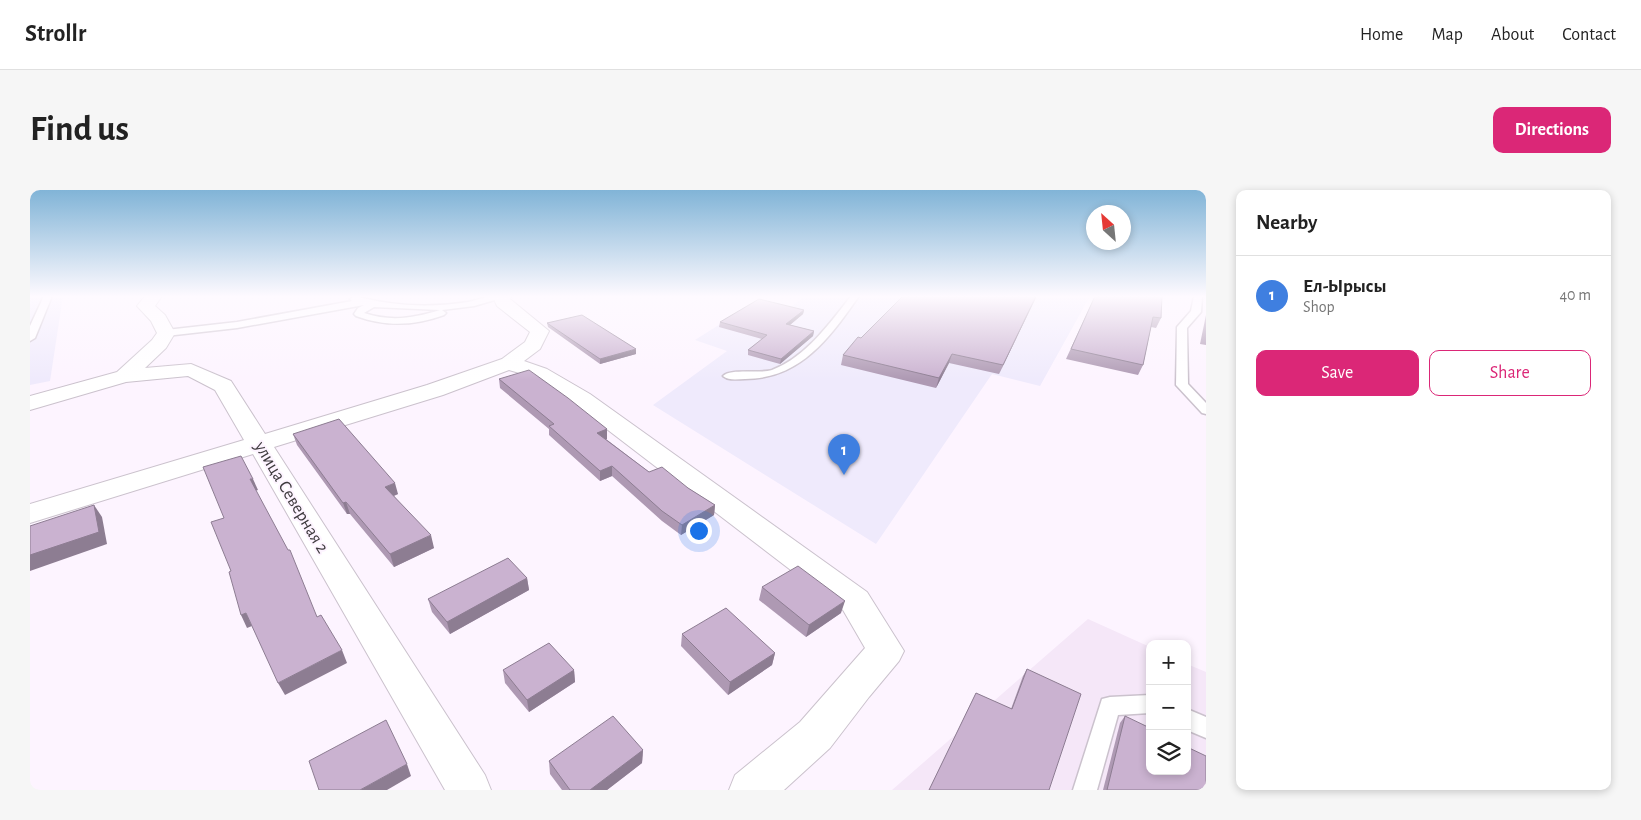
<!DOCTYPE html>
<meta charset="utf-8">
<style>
body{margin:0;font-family:"Alegreya Sans",sans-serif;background:#f6f6f6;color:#222}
.controls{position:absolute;right:15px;bottom:15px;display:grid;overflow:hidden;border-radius:10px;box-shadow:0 2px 8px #0003}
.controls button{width:45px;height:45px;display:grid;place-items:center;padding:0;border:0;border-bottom:1px solid #e0e0e0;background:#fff;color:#222;font:25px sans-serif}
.compass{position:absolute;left:1056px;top:15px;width:45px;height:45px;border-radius:50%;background:#fff;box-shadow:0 2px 8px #0003;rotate:333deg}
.you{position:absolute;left:668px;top:340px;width:18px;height:18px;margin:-12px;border:4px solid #fff;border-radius:50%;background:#1a73e8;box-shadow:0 0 0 8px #1a73e833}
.badge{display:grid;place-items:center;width:32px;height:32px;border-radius:50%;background:#db2777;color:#fff;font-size:16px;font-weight:700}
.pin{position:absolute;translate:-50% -41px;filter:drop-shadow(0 1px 2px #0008)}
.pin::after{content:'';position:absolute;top:26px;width:18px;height:15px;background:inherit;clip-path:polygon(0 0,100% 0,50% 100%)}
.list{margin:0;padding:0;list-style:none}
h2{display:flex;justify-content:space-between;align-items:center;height:65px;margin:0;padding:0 20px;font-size:21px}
h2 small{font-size:16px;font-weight:400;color:#767676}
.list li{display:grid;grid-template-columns:32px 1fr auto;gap:15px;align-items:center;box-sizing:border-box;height:80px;padding:0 20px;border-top:1px solid #e0e0e0}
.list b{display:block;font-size:19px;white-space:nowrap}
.list p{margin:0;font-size:16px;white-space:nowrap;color:#767676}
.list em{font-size:16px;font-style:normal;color:#767676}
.actions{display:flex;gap:10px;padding:15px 20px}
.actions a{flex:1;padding:11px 0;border:1px solid #db2777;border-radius:10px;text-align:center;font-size:18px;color:#db2777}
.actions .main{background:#db2777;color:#fff}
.icon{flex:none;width:28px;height:28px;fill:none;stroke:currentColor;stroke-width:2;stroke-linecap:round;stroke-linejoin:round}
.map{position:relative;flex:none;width:1176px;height:600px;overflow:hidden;border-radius:10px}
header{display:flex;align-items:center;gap:30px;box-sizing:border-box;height:70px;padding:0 25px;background:#fff;border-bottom:1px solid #e0e0e0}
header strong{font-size:24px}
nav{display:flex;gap:28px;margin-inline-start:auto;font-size:18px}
.intro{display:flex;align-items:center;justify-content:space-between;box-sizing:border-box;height:120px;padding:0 30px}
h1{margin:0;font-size:35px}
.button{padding:12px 22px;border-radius:10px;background:#db2777;color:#fff;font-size:18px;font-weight:700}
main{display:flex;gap:30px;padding:0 30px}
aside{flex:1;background:#fff;border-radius:10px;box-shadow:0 2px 8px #0003}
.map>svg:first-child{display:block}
.commercial{fill:#efeafc}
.built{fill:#f5e7f8}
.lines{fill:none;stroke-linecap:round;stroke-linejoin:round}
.lane-casing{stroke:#cbc2cd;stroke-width:3}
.street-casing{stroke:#cbc2cd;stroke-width:2}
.lane{fill:#fff;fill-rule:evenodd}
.street{fill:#fff;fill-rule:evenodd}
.wall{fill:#ae99b3}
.shaded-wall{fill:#8d7d92}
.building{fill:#cab2d0;stroke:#8d7d92}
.labels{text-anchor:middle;stroke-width:4;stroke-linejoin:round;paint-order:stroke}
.street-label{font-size:18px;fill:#3e3a3e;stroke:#fdf4ff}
</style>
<header>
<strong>Strollr</strong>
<nav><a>Home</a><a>Map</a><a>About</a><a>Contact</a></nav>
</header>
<div class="intro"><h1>Find us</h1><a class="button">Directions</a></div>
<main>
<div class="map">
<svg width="1176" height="600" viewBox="0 0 1176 600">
<rect width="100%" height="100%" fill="#fdf4ff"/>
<!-- commercial -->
<g class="commercial">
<path d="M0 106H33L20 191 0 195Z"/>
<path d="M775 106H1060L1010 196 962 184 846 354 623 215 697 161 665 150 730 109 762 116Z"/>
</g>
<!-- built -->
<path class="built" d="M1058 429 1120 457V581H1157V474L1176 482V600H862Z"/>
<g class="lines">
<!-- lane casing -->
<g class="lane-casing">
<g id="lane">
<path d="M14 106H22L5 148 0 151V136Z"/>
<path d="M325 106C361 116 401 118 438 112 449 110 465 103 475 107L444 116 412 120 416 123 414 125C384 136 356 137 326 126L324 124 328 118 334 115 207 138 136 146 131 143 136 140 207 132 322 111 320 109ZM344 117 410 120C384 128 361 132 334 123Z"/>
<path d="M821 106H829C800 147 771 189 715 189 708 189 699 191 693 186 701 178 730 184 742 180 776 167 800 133 821 106Z"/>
<path d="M1164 106H1172L1171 122 1157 138 1158 194 1176 213V224L1172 223 1146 195 1147 137 1161 121Z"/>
<path d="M1120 505V523L1088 525 1067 600H1043L1072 509 1080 507Z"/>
<path d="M1157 519 1176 527V548L1157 540Z"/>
</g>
</g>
<!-- street casing -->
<g class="street-casing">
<path id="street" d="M115 106H132L125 116 135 125 145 143 136 158 115 178 161 174 201 191 235 244 397 195 472 169 495 152 500 142 467 116 463 107 481 106 480 109 519 141 510 159 494 171 517 179 560 204 837 402 874 461 869 471 839 507 800 558 754 600H699L705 585 770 532 835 458 813 420 544 214 503 187 479 180 413 205 244 257 455 585 461 600H415L223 264 0 333V314L214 250 185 200 158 186 96 192 0 220V206L87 182 122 150 127 143 121 131 107 116Z"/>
</g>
<!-- lane -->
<use href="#lane" class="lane"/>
<!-- street -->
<use href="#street" class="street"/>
</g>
<!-- wall -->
<g class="wall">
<path d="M1007 106 969 184 919 173 906 198 811 175 813 165 831 148Z"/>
<path d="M1065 106 1131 128 1126 138 1121 137 1113 175 1108 185 1036 169Z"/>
<path d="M774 120 773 124 760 135 784 141 783 146 750 174 718 165V160L732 149 689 137 690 132Z"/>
<path d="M1176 125V155L1170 154Z"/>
<path d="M517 133 606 164 570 174 518 137Z"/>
<path d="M469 189 577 239V249H576L619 282 658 298 685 315 684 325 651 345 632 331 582 286 570 291 519 245V239L470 198Z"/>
<path d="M263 244 368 304 364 306 404 358 364 377 320 324H317L267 255Z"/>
<path d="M497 388 499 400 420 444 402 422 398 409Z"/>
<path d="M732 397 811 423 776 447 729 410Z"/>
<path d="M652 444 745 463 742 475 698 505 651 456Z"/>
<path d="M997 479 1019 600H899L946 503 981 519 993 486Z"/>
<path d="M473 480H544L545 492 499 522 475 493Z"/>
<path d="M1095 526 1176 600H1073L1090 533Z"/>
<path d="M613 560 612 573 577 600H532L520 584 519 571Z"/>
</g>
<!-- shaded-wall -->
<g class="shaded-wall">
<path d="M1006 106V107L969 184 973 175Z"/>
<path d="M774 120 773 124 755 139 756 134Z"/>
<path d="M784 141 783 146 750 174 751 169Z"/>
<path d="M606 159V164L570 174V169Z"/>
<path d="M922 164 919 173 906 198 909 188Z"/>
<path d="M577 239V249L567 252V243Z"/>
<path d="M582 276V286L570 291V281Z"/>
<path d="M220 289H223L228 300 225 301Z"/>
<path d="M365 293 368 304 358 308 355 297Z"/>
<path d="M316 312 320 324H317L313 313Z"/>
<path d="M64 315 72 327 77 354 0 381V365Z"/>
<path d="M685 315 684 325 651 345 652 335Z"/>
<path d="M401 345 404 358 364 377 360 364Z"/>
<path d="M497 388 499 400 420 444 417 432Z"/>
<path d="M815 411 811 423 776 447 779 435Z"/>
<path d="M216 423 222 436 217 438 211 425Z"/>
<path d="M312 460 317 473 255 505 248 493Z"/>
<path d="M745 463 742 475 698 505 700 492Z"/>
<path d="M544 480 545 492 499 522 497 510Z"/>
<path d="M613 560 612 573 577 600H560Z"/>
<path d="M377 574 381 586 357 600H330Z"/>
</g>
<!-- building -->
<g class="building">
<path d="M873 106H1006L973 175 922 164 909 188 813 165 828 147 831 148Z"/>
<path d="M1065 106H1132L1131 128 1123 127 1113 175 1041 159Z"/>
<path d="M729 109 774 120 756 134 784 141 751 169 718 160 737 145 690 132Z"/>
<path d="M552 125 606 159 570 169 517 133Z"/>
<path d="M499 180 538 208 577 239 567 243 619 282 632 277 658 298 685 315 652 335 632 321 582 276 570 281 519 236 524 234 469 189Z"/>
<path d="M309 229 365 293 355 297 401 345 360 364 316 312 313 313 263 244Z"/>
<path d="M211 266 223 289H220L258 360H260L287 427 291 425 312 460 248 493 216 423 211 425 199 382 201 381 181 332 194 328 173 277Z"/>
<path d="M64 315 69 342 0 365V336Z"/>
<path d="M478 368 497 388 417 432 398 409Z"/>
<path d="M768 376 815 411 779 435 732 397Z"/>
<path d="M696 418 745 463 700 492 652 444Z"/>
<path d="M519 453 544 480 497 510 473 480Z"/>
<path d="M997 479 1051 504 1019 600H899L946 503 982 519Z"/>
<path d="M583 526 613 560 560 600H540L519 571Z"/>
<path d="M1095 526 1120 538V581H1157V557L1176 566V600H1077Z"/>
<path d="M356 530 377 574 330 600H289L279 571Z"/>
</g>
<!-- sky -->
<linearGradient id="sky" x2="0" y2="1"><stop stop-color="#81b4d7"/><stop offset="0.56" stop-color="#fefaff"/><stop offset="1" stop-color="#fefaff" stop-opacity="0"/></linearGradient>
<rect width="1176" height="190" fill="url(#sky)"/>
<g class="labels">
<!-- street labels -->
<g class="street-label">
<text transform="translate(262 307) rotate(59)" y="6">улица Северная 2</text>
</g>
</g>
</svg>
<div class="controls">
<button>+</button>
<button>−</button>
<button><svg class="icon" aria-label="layers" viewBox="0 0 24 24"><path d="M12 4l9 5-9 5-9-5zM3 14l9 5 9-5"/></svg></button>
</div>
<svg class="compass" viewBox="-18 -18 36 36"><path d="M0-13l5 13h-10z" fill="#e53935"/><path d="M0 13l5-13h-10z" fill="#767676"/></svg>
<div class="you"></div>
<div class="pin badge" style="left:814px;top:285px;background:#3f7fe0">1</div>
</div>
<aside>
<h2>Nearby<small></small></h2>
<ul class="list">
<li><span class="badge" style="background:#3f7fe0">1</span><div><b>Ел-Ырысы</b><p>Shop</p></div><em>40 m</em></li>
</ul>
<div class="actions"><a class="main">Save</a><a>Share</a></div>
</aside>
</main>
